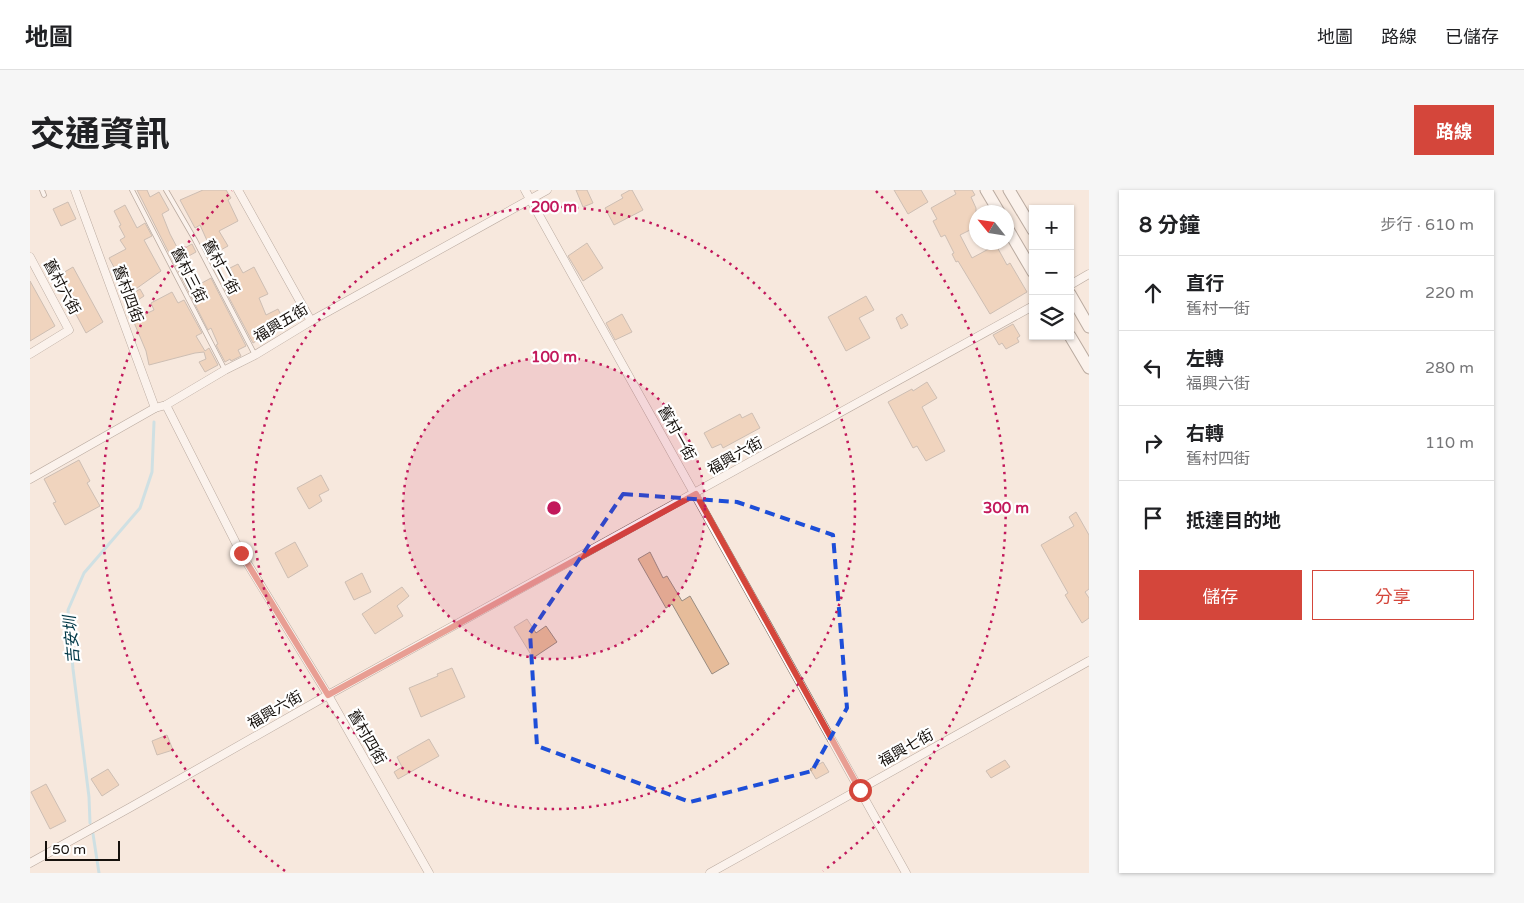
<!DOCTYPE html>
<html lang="zh-TW">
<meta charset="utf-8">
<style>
body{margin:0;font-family:"Varela Round","Noto Sans TC",sans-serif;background:#f6f6f6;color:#202124}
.controls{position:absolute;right:15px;top:15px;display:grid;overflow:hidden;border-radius:0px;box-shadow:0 1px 4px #0004}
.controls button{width:45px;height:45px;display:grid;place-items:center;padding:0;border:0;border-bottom:1px solid #e0e0e0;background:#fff;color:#202124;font:25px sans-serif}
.compass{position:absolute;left:939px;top:15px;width:45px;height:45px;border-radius:50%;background:#fff;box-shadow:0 1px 4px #0004;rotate:300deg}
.scale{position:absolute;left:15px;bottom:12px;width:75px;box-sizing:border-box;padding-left:5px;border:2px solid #16110d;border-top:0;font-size:14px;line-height:18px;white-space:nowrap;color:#16110d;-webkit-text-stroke:4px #fff;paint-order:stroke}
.stop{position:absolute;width:15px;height:15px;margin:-11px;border:4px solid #d4463b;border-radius:50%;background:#fff}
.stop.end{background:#d4463b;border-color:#fff;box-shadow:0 1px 5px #0008}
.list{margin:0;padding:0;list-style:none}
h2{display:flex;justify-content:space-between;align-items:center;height:65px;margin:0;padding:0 20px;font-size:21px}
h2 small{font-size:16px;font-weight:400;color:#757577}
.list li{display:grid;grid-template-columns:32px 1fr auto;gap:15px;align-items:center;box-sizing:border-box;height:75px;padding:0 20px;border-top:1px solid #e0e0e0}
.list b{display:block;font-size:19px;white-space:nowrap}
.list p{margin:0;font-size:16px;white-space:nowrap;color:#757577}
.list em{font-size:16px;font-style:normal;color:#757577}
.actions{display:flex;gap:10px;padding:15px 20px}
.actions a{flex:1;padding:11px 0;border:1px solid #d4463b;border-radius:0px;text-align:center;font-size:18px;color:#d4463b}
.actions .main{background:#d4463b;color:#fff}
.icon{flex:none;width:28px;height:28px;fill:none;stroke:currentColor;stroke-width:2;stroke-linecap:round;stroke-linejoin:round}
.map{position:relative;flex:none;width:1059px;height:683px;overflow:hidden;border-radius:0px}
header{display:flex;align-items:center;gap:30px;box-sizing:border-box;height:70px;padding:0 25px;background:#fff;border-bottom:1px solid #e0e0e0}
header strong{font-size:24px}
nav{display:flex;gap:28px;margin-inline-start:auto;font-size:18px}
.intro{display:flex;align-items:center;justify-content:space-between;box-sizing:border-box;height:120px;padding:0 30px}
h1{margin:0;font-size:35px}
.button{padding:12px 22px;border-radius:0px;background:#d4463b;color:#fff;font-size:18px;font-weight:700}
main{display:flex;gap:30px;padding:0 30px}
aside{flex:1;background:#fff;border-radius:0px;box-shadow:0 1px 4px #0004}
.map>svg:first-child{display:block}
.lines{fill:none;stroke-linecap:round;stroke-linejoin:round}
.stream{stroke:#9dd8ec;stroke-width:3}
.building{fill:#e6bc9a;stroke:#998c81}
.lane-casing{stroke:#6e6157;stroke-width:5.5}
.street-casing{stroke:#6e6157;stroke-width:9}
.secondary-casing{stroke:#6e6157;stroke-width:13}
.lane{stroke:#fff;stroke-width:4}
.street{stroke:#fff;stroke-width:8}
.secondary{stroke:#fff;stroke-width:11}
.route{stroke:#d4463b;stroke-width:6}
.marked{fill:none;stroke:#1d4ed8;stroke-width:4;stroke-dasharray:10 6;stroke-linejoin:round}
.ring{fill:none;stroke:#c2185b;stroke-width:2.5;stroke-dasharray:2.5 5}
.labels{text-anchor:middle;stroke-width:4.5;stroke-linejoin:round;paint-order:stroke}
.street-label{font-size:15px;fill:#16110d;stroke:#fff}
.water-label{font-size:16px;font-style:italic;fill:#013847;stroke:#fff}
.centre{fill:#c2185b;stroke:#fff;stroke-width:2.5}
.ring-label{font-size:15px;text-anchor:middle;font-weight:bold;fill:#c2185b;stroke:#fff;stroke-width:4.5;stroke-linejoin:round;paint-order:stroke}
</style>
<header>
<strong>地圖</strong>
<nav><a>地圖</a><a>路線</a><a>已儲存</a></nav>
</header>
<div class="intro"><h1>交通資訊</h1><a class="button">路線</a></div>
<main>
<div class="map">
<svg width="1059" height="683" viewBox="0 0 1059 683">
<rect width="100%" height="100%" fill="#f7e8dd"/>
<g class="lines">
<!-- stream -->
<g class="stream">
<path d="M60 633 59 607 43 479 38 420 54 383 110 318 122 282 124 232"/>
<path d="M63 644 69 683"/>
</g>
</g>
<!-- building -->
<g class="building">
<path d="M107 0H117L120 7 129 2 139 20 132 24 140 44 149 61 162 54 166 62 155 68 170 94 181 88 216 156 208 160 211 166 201 171 200 169 195 172 186 155 188 154 181 138 178 140Z"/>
<path d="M173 0H196L201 8 198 10 208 31 189 41 198 56 178 67 173 58 179 55 170 35 165 38 150 10Z"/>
<path d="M546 0H557L563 13 553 17Z"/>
<path d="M600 0H602L613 20 584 35 575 18 593 8 591 5Z"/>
<path d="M864 0H891L898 12 878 24Z"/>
<path d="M924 0H942L945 5 941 7 946 18V37L930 45 942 68 966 55 977 75 980 73 997 102 960 124 928 71 926 72 922 64 924 63 915 45 911 47 903 31 907 29 901 18 926 4Z"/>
<path d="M38 12 46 29 31 36 23 19Z"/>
<path d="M95 15 107 38 115 33 122 46 114 50 131 81 103 101 95 90 92 92 79 68 96 59 90 50 95 47 89 36 91 35 84 21Z"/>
<path d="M557 53 573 78 553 91 538 66Z"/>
<path d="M208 74 213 83 224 77 238 104 229 108 236 125 248 119 254 131 237 139 239 143 223 153 195 100 208 94 200 78Z"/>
<path d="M43 77 73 132 56 143 26 87Z"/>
<path d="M0 91 25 136 0 151Z"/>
<path d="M110 99 114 106 99 116 94 109Z"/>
<path d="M142 102 148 113 154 110 172 143 166 146 175 161 179 158 188 175 175 182 169 172 176 169 174 162 165 163 119 175 116 161 103 130 124 120 121 113Z"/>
<path d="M836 106 844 120 829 128 840 148 816 161 798 127Z"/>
<path d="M592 124 602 142 585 150 576 133Z"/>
<path d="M872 124 878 135 871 139 866 128Z"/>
<path d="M983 134 990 146 987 148 989 152 976 159 972 153 969 155 963 145Z"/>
<path d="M897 192 907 208 892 217 915 261 896 271 887 256 883 258 858 212 882 199 883 201Z"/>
<path d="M722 223 730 238 693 258 691 254 682 258 674 243 710 224 712 228Z"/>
<path d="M49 270 60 291 57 293 70 316 35 335 23 313 26 312 14 289Z"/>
<path d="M291 285 299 300 289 305 292 311 279 319 267 298Z"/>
<path d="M1046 322 1059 345V399L1055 402 1059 408V428L1052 433 1035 405 1038 403 1011 355 1044 336 1039 327Z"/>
<path d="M265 352 278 376 258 388 245 363Z"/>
<path d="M620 362 633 388 637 386 652 411 660 406 699 474 682 484 642 414 636 418 608 369Z"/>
<path d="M332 383 341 402 324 410 315 392Z"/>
<path d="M372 397 379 406 367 416 373 426 345 444 332 424Z"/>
<path d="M497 429 506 443 516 436 527 452 503 468 484 437Z"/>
<path d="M422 478 435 507 391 527 379 498 408 486 407 484Z"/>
<path d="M137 545 143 560 127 565 122 551Z"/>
<path d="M399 549 409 566 368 589 364 582 372 577 367 567Z"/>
<path d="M975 570 980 577 961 588 956 581Z"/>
<path d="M793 572 799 582 786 589 780 579Z"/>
<path d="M78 579 89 595 72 606 61 589Z"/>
<path d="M16 594 36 631 20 639 1 602Z"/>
</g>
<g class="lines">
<!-- lane casing -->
<g class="lane-casing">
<g id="lane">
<path d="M12 0 14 5"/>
<path d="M102 0 195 180"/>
<path d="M136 0 165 50 225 165"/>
</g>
</g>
<!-- street casing -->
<g class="street-casing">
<g id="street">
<path d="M45 0 125 218"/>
<path d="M208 0 281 131"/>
<path d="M495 0 876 683"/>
<path d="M0 67 39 140 0 164"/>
<path d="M1040 95 1059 84"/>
<path d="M136 215 211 363 298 505 399 683"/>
<path d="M0 289 125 218 136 215 195 180 225 165 281 131 517 0"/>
<path d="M0 673 101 617 298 505 1003 116"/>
<path d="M680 683 1059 471"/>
</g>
</g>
<!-- secondary casing -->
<g class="secondary-casing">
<g id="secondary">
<path d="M956 0 969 22"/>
<path d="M979 0 1003 40"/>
<path d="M976 36 1003 82"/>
<path d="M1040 104 1059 137"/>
<path d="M1040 146 1059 178"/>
</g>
</g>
<!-- lane -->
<use href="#lane" class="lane"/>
<!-- street -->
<use href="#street" class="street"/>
<!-- secondary -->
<use href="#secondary" class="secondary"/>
</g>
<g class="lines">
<!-- route -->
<path class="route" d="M211 363 298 505 666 304 830 600"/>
</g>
<!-- marked area -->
<path d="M0 0H1059V683H0ZM593 304 707 312 803 345 817 518 782 581 660 612 507 556 500 443Z" fill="#f7e8dd" fill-opacity=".55" fill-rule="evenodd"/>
<path class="marked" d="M593 304 707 312 803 345 817 518 782 581 660 612 507 556 500 443Z"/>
<!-- distance rings -->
<circle cx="524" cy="318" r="151" fill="#c2185b" fill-opacity=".12"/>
<g class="ring">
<circle cx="524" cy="318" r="151"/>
<circle cx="524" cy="318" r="301"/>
<path d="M255 681A452 452 0 0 1 202 1M846 1A452 452 0 0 1 793 681"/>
</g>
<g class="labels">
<!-- street labels -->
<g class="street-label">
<text transform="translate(191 77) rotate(62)" y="5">舊村二街</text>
<text transform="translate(159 85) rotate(63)" y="5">舊村三街</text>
<text transform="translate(32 97) rotate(62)" y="5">舊村六街</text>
<text transform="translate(98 104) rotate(70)" y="5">舊村四街</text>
<text transform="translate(251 133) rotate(-31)" y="5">福興五街</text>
<text transform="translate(647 243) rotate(61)" y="5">舊村一街</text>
<text transform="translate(705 266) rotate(-29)" y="5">福興六街</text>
<text transform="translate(245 520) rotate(-30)" y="5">福興六街</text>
<text transform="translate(337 547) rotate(60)" y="5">舊村四街</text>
<text transform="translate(876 558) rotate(-29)" y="5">福興七街</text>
</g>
<!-- water labels -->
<g class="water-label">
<text transform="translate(41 450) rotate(-95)" y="6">吉安圳</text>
</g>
</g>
<circle cx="524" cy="318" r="8" class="centre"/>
<g class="ring-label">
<text x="524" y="22">200 m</text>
<text x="524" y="172">100 m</text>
<text x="976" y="323">300 m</text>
</g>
</svg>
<div class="controls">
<button>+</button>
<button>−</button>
<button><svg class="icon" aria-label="layers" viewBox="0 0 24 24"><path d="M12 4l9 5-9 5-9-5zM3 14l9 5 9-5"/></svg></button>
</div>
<svg class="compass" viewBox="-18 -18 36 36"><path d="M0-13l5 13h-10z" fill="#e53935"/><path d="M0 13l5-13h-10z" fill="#757577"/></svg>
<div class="scale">50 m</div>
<div class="stop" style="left:830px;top:600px"></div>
<div class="stop end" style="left:211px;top:363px"></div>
</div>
<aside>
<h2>8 分鐘<small>步行 · 610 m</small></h2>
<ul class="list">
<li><svg class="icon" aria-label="ahead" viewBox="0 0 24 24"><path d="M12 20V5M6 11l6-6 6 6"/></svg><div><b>直行</b><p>舊村一街</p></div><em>220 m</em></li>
<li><svg class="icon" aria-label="left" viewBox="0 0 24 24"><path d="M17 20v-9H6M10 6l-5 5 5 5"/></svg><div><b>左轉</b><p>福興六街</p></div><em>280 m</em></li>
<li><svg class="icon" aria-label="right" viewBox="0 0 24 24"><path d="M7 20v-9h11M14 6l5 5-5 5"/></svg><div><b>右轉</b><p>舊村四街</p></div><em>110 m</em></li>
<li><svg class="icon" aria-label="arrive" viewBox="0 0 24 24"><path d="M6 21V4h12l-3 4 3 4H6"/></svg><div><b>抵達目的地</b></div></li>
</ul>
<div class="actions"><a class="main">儲存</a><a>分享</a></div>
</aside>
</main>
